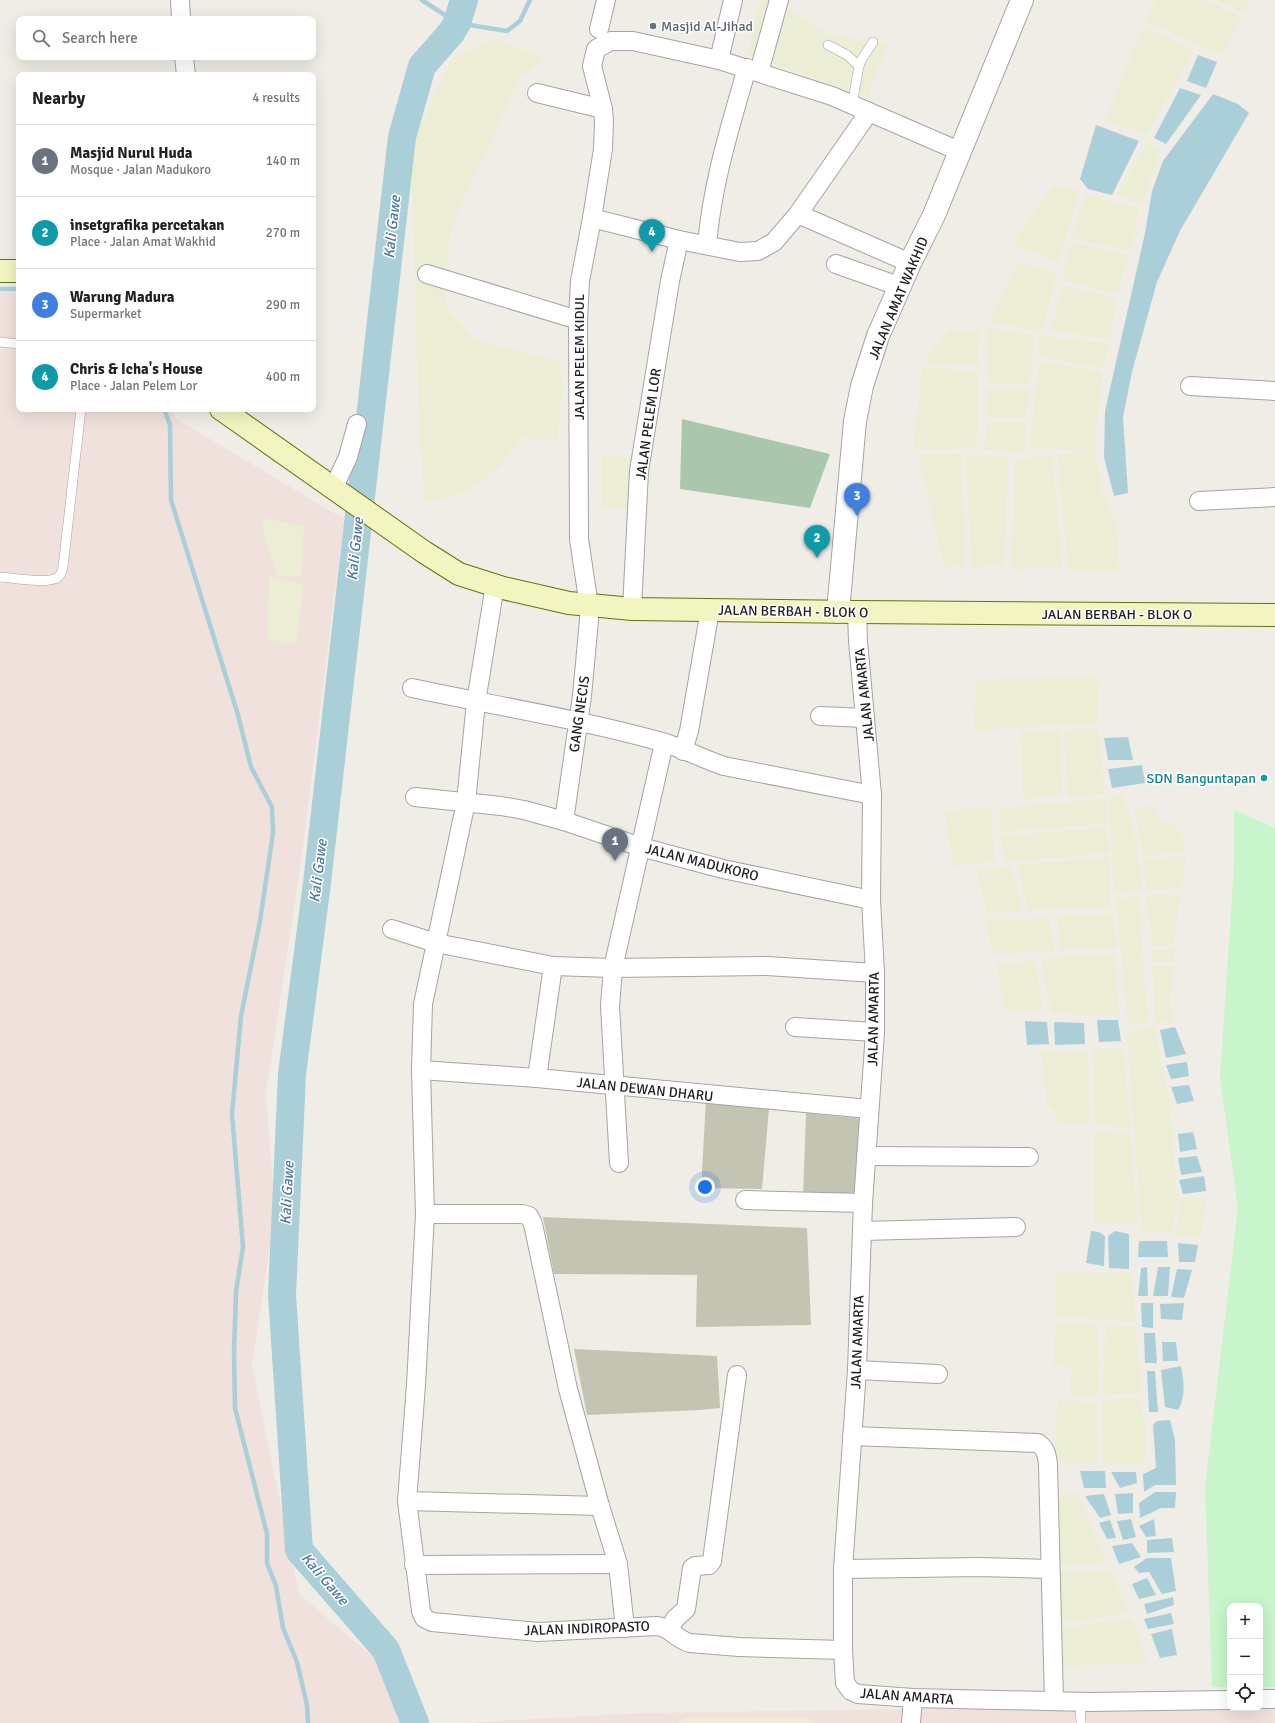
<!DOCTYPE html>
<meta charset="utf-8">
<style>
body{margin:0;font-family:Signika,sans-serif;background:#f6f6f6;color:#202124}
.controls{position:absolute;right:12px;bottom:12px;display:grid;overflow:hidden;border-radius:8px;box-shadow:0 4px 16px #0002}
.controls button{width:36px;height:36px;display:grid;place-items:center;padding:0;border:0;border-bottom:1px solid #e0e0e0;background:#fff;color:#202124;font:20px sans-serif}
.you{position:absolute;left:705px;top:1187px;width:14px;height:14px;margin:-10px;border:3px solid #fff;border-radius:50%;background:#1a73e8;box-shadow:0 0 0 6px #1a73e833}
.badge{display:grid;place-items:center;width:26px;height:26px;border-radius:50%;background:#0b8043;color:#fff;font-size:13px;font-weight:700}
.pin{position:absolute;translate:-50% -33px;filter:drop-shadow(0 1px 2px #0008)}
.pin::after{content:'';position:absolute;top:21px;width:14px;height:12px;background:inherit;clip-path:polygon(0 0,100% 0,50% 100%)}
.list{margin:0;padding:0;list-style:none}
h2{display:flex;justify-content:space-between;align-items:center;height:52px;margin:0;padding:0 16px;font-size:17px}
h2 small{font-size:13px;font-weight:400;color:#757577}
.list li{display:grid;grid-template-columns:26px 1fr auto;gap:12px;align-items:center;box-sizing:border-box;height:72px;padding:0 16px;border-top:1px solid #e0e0e0}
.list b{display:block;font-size:15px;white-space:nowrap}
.list p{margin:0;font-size:13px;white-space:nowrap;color:#757577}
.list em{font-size:13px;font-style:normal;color:#757577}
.icon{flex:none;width:22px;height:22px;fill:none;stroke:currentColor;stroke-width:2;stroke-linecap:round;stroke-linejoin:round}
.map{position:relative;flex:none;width:1275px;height:1723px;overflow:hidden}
.search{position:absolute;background:#fff;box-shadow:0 4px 16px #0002;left:16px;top:16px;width:300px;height:44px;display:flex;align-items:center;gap:10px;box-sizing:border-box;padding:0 14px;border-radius:8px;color:#757577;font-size:15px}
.panel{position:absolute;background:#fff;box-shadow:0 4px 16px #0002;left:16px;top:72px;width:300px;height:340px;border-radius:8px}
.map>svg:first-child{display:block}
.military{fill:#f0e1dc}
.construction{fill:#c4c4b3}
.farmland{fill:#ebedd4}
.cemetery{fill:#aac7ae}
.park{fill:#c8f5cc}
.water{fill:#abcfd9}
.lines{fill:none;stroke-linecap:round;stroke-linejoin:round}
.stream{stroke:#abcfd9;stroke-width:4.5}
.river{stroke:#abcfd9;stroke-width:28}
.service-casing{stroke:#a4a4a4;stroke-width:10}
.minor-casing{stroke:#a4a4a4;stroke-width:20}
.tertiary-casing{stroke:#a4a4a4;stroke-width:24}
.secondary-casing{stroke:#65700e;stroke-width:24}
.service{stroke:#fff;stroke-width:9}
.minor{stroke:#fff;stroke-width:18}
.tertiary{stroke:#fff;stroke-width:22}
.secondary{stroke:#f2f5c0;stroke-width:22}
.worship-dot{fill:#6b7280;stroke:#fff;stroke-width:1.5}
.culture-dot{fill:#0f9aa8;stroke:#fff;stroke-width:1.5}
.labels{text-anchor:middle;stroke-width:3;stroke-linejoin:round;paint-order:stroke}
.worship-label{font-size:14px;fill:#5b616d;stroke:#fff;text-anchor:start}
.street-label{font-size:14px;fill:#202020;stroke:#fff}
.culture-label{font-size:14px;fill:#0d838f;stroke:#fff;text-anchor:end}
.water-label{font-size:15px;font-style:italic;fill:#5079a0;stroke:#fff}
</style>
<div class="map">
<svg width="1275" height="1723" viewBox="0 0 1275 1723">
<rect width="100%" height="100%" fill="#f0ede7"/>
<!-- military -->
<g class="military">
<path d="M0 292 19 293V409H171L175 418 344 519 301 862 266 1094 275 1213 252 1365 299 1594 378 1661 419 1723H0Z"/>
<path d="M1230 1704V1708H1260L1275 1704V1723H461L643 1713Z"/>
</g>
<!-- construction -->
<g class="construction">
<path d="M706 1100 769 1109 762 1189 701 1188Z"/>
<path d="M806 1113 864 1119 857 1197H803Z"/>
<path d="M543 1217 807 1228 811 1325 696 1327 697 1275 554 1274Z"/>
<path d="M574 1349 717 1356 720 1408 700 1410 587 1415Z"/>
</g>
<!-- farmland -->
<g class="farmland">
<path d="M760 0H789L788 8 828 34 888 43 868 96 747 55Z"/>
<path d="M1155 0H1204L1241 16 1222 55 1147 22Z"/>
<path d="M1215 0H1251L1244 13Z"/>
<path d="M1143 27 1194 49 1148 134 1105 121Z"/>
<path d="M496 39 544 58 518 78 498 126 472 179 450 232 445 306 474 339 559 361 563 386 557 442 521 438 498 469 462 494 424 503 419 417 411 147 453 57Z"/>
<path d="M1147 141 1161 149 1142 204 1117 195Z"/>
<path d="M1053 185 1080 191 1058 262 1013 245Z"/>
<path d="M1086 194 1139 208 1130 251 1071 238Z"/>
<path d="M1071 242 1128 256 1117 294 1062 280Z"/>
<path d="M1019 263 1056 272 1042 332 990 322Z"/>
<path d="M1063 286 1116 298 1111 339 1051 331Z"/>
<path d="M988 328 1034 336 1030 383 989 384Z"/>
<path d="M949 330 979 331 978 365 923 363Z"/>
<path d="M1040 336 1109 344 1103 368 1037 356Z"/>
<path d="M1039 361 1102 372 1095 450 1102 491 1117 526 1119 571 1068 570 1058 455 1092 450 1030 448Z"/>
<path d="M922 368 978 371 977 448 913 449Z"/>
<path d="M987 389H1030L1025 417H987Z"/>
<path d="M987 422 1027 423 1024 452 984 450Z"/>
<path d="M602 454 646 460 637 510 602 507Z"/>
<path d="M961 454 965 566 945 567 918 455Z"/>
<path d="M966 455 1008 456 1004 566 972 567Z"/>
<path d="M1052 456 1062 568 1012 570 1015 459Z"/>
<path d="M263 518 304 526 301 577 277 576 263 532Z"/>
<path d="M269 575 303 585 297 642 285 645 268 638Z"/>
<path d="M1099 677 1097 723 973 731 977 679Z"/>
<path d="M1098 728 1105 794 1068 796 1064 730Z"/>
<path d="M1059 729 1062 795 1023 800 1021 732Z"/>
<path d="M1109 795H1121L1128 807 1136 842 1142 890 1114 892Z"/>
<path d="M1105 799 1107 823 1001 832 999 808Z"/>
<path d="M1151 805 1159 818 1163 822 1175 825 1182 835 1185 843 1184 852 1143 856 1135 808Z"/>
<path d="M992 807 994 861 953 866 945 811Z"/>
<path d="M1107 828 1109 853 1005 862 1000 836Z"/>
<path d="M1186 856 1182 887 1147 891 1143 860Z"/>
<path d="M1109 858 1110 907 1028 910 1018 865Z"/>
<path d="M1011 868 1022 910 987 914 976 870Z"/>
<path d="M1180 894 1174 945 1153 946 1146 896Z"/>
<path d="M1138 897 1148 1022 1128 1025 1116 898Z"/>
<path d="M1112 914 1117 948 1060 950 1058 916Z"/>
<path d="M1049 918 1054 952 993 954 986 921Z"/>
<path d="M1175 948 1173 962H1153L1151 950Z"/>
<path d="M1114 953 1119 1015 1091 1016 1051 1013 1041 959Z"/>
<path d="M1034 961 1043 1009 1006 1011 996 963Z"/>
<path d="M1153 966H1174L1169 1004 1175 1022 1155 1023Z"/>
<path d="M1154 1027 1167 1088 1172 1133 1177 1198 1172 1234 1142 1230 1127 1032Z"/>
<path d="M1093 1049H1123L1130 1128 1095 1125Z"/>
<path d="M1041 1051H1087L1089 1124 1057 1123 1054 1111 1047 1106Z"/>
<path d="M1094 1132 1130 1134 1137 1224 1094 1223Z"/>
<path d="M1204 1197 1206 1200 1200 1237 1176 1236 1182 1198Z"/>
<path d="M1055 1271 1131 1273 1136 1321 1056 1317Z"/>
<path d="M1055 1323 1098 1325 1099 1395 1070 1396 1071 1367 1054 1366Z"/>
<path d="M1106 1325 1136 1327 1141 1393 1103 1395Z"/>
<path d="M1139 1399 1146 1426 1145 1465H1103L1102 1400Z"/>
<path d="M1058 1401 1095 1402 1098 1465 1054 1462Z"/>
<path d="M1077 1492 1107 1563 1058 1564 1056 1498Z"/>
<path d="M1111 1570 1128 1613 1059 1623 1058 1572Z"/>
<path d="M1132 1619 1147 1663 1062 1666 1059 1628Z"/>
<path d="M803 1717 817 1723H677L685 1718Z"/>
</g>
<!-- cemetery -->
<path class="cemetery" d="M682 419 830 454 810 508 680 489Z"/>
<!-- park -->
<path class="park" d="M1234 810 1275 828V1687H1260V1606H1230V1687H1212L1205 1487 1238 1208 1220 1078 1234 867Z"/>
<!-- water -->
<g class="water">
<path d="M1198 55 1217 62 1206 88 1187 81Z"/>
<path d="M1180 88 1201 95 1166 144 1154 138Z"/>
<path d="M1213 94 1238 104 1249 113 1180 231 1157 282 1132 372 1123 417 1128 493 1114 496 1104 457 1105 411 1145 233 1152 191 1163 161Z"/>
<path d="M1096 125 1139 141 1112 195 1088 189 1080 179Z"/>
<path d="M1128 737 1133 760H1108L1104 738Z"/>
<path d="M1142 765 1145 783 1112 788 1108 769Z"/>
<path d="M1097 1020H1118L1121 1041 1099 1042Z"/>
<path d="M1025 1021 1047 1022 1049 1044 1027 1045Z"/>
<path d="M1054 1022 1084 1023 1085 1044 1055 1045Z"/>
<path d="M1175 1027 1186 1054 1166 1058 1160 1030Z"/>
<path d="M1187 1062 1189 1076 1171 1079 1166 1065Z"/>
<path d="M1189 1085 1194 1101 1177 1104 1171 1087Z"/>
<path d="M1193 1132 1197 1149 1180 1152 1178 1134Z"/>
<path d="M1197 1156 1202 1172 1181 1175 1178 1158Z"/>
<path d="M1204 1176 1206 1191 1183 1194 1179 1180Z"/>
<path d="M1091 1231 1099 1232 1105 1236 1104 1266 1086 1263Z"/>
<path d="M1115 1231 1129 1234V1269L1109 1268 1108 1236Z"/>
<path d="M1139 1241H1167L1168 1257H1138Z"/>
<path d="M1178 1243 1198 1245 1195 1262H1179Z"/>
<path d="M1147 1267 1148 1296H1138L1141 1268Z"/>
<path d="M1158 1267H1170L1168 1296H1153Z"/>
<path d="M1177 1269 1192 1270 1184 1298 1171 1297Z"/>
<path d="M1141 1303H1153V1328L1142 1327Z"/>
<path d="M1184 1303 1182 1320 1161 1319 1160 1304Z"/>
<path d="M1144 1333H1155L1157 1363H1145Z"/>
<path d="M1162 1342H1176L1178 1361H1163Z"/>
<path d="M1181 1366C1184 1381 1186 1397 1178 1410L1165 1407 1161 1370Z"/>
<path d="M1147 1371H1155L1158 1412H1149Z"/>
<path d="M1170 1420 1175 1440 1176 1485H1155L1144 1492 1143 1474 1156 1468 1153 1425 1157 1421Z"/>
<path d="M1080 1471H1105L1106 1488H1084Z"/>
<path d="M1111 1472H1136L1137 1483 1120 1488Z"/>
<path d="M1155 1492H1176L1175 1508H1161L1140 1518 1139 1503Z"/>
<path d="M1133 1493V1513L1118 1514 1115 1494Z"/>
<path d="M1104 1494 1111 1515 1100 1518 1085 1496Z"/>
<path d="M1131 1519 1136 1537 1123 1540 1117 1521Z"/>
<path d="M1154 1519 1156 1536 1146 1537 1139 1526Z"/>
<path d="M1110 1520 1116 1538 1107 1539 1099 1523Z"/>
<path d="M1172 1538 1174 1552 1147 1553V1540Z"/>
<path d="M1132 1543 1141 1557 1119 1564 1112 1546Z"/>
<path d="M1147 1558H1171L1176 1591 1162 1594 1149 1572 1139 1573 1134 1567Z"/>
<path d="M1147 1578 1156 1595 1139 1599 1132 1584Z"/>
<path d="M1173 1597 1174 1605 1147 1614 1144 1604Z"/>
<path d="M1171 1613 1174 1624 1148 1629 1144 1619Z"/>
<path d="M1172 1629 1177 1655 1160 1658 1151 1634Z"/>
</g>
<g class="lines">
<!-- stream -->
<g class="stream">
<path d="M422 0 457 23 507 31 520 21 530 0"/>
<path d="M0 289H19"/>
<path d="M164 409 170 425 171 500 238 715 251 767 272 807 273 833 260 921 241 1016 232 1114 243 1247 236 1292 234 1351 235 1408 267 1534V1563L276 1586 283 1628 297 1662 307 1705 308 1723"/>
</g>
<!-- river -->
<path class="river" d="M415 1723 386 1650 299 1550 282 1295 292 1074 317 883 402 137 422 66 451 33 457 23 464 0"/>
<!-- service casing -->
<g class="service-casing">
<g id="service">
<path d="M828 45 847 55 859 66 852 105"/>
<path d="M859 66 862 59 873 42"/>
<path d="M0 342 19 344"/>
<path d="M0 577C14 578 45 584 57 578 61 575 62 572 63 567L81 409"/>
<path d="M1080 1702 1081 1723"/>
</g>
</g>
<!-- minor casing -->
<g class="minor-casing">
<g id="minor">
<path d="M180 0 181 19"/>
<path d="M599 29 606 0"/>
<path d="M184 57 186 75"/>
<path d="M719 60 733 0"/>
<path d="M759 72 779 0"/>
<path d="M537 93 603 109"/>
<path d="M798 214 910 263"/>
<path d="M592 218 679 240 740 252 758 251 774 242 798 214 869 112"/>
<path d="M707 245C712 184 730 127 747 68"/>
<path d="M836 264 901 287"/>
<path d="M427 274 578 320"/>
<path d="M1190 386 1275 391"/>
<path d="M334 487 348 457 357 424"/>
<path d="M1199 501 1275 497"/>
<path d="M495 585 476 702 466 802 423 1004 421 1070 425 1214 416 1385 407 1501 421 1611 424 1618 432 1622 538 1632 657 1626C670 1627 677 1640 690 1643L739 1647 843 1650"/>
<path d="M632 609 639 471 670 281 679 240"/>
<path d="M857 612 858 641 872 795 871 900 875 973V1032L863 1203 857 1370 843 1569V1650L845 1683 851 1691 858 1694 913 1698 1089 1702 1230 1700"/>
<path d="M412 688C496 706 579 719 662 742 682 748 703 759 724 766L872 795"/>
<path d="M820 716 865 718"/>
<path d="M683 751 689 731 710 610"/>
<path d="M415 797 501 806 524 810 564 821 641 847 723 869 871 900"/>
<path d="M564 821 582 696 589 620V606L579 539 578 320 580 281 592 218 603 149 604 121 603 109 592 66 596 49 611 41H633L719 60 832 96 959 151"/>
<path d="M392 929 436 943 553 966 613 968 767 966 875 973"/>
<path d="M795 1027 875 1032"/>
<path d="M421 1070 537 1078 869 1109"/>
<path d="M537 1078 553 966"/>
<path d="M866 1156 1029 1157"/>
<path d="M619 1163 610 1006 613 968 664 743"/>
<path d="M745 1200 863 1203"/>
<path d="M425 1214H522L529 1216 533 1224 568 1389 600 1506 618 1564 625 1628"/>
<path d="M862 1231 1016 1227"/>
<path d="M857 1370 938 1374"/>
<path d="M852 1436 1038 1443C1046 1449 1047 1455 1048 1465L1054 1701"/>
<path d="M407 1501 600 1506"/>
<path d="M414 1565 618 1564"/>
<path d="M843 1569 979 1567 1050 1569"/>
<path d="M669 1630 675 1619 686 1609 692 1568 695 1566 709 1565 712 1561 737 1375"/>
<path d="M1260 1699H1275"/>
<path d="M911 1723 913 1698"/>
</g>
</g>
<!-- tertiary casing -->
<g class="tertiary-casing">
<path id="tertiary" d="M838 612 855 421 862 386 878 336 910 263 934 215 1022 0"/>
</g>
<!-- secondary casing -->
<g class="secondary-casing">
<g id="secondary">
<path d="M0 271H19"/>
<path d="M221 409 424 552 459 574 503 588 569 603 632 609 857 612 1275 615"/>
</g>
</g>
<!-- service -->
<use href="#service" class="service"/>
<!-- minor -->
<use href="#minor" class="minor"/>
<!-- tertiary -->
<use href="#tertiary" class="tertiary"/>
<!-- secondary -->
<use href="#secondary" class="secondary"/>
</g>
<!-- markers -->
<circle class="worship-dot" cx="653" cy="26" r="4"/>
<circle class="culture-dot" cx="1264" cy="778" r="4"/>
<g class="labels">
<!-- worship labels -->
<g class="worship-label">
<text x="661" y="31">Masjid Al-Jihad</text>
</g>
<!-- street labels -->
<g class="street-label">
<text transform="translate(898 298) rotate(-67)" y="5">JALAN AMAT WAKHID</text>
<text transform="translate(579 357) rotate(-90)" y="5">JALAN PELEM KIDUL</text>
<text transform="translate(648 424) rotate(-82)" y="5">JALAN PELEM LOR</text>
<text transform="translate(793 611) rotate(1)" y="5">JALAN BERBAH - BLOK O</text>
<text x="1117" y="619">JALAN BERBAH - BLOK O</text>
<text transform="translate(864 695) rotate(-96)" y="5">JALAN AMARTA</text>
<text transform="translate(579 714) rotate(-82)" y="5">GANG NECIS</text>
<text transform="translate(702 862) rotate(14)" y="5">JALAN MADUKORO</text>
<text transform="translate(873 1019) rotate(-89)" y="5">JALAN AMARTA</text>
<text transform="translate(645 1089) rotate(6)" y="5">JALAN DEWAN DHARU</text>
<text transform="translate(857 1342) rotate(-88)" y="5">JALAN AMARTA</text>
<text transform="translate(587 1628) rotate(-2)" y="5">JALAN INDIROPASTO</text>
<text transform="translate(907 1696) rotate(4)" y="5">JALAN AMARTA</text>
</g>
<!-- culture labels -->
<g class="culture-label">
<text x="1256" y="783">SDN Banguntapan</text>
</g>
<!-- water labels -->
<g class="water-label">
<text transform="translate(392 227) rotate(-84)" y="5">Kali Gawe</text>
<text transform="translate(355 549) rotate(-84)" y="5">Kali Gawe</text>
<text transform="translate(318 871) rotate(-83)" y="5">Kali Gawe</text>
<text transform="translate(287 1193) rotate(-87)" y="5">Kali Gawe</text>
<text transform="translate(325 1579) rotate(49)" y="5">Kali Gawe</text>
</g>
</g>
</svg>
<div class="controls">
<button>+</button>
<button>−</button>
<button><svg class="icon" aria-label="locate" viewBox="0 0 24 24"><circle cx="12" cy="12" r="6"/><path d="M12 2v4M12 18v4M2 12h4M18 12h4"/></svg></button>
</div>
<div class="you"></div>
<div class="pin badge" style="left:615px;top:861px;background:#6b7280">1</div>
<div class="pin badge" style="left:817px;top:558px;background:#0f9aa8">2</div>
<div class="pin badge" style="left:857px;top:516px;background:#3f7fe0">3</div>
<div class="pin badge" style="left:652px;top:252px;background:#0f9aa8">4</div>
<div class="search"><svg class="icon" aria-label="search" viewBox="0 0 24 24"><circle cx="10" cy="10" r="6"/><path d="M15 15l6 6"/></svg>Search here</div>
<section class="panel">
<h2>Nearby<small>4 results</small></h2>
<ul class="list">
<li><span class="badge" style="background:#6b7280">1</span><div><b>Masjid Nurul Huda</b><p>Mosque · Jalan Madukoro</p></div><em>140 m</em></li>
<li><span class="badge" style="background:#0f9aa8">2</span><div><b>insetgrafika percetakan</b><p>Place · Jalan Amat Wakhid</p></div><em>270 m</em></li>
<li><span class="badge" style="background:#3f7fe0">3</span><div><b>Warung Madura</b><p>Supermarket</p></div><em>290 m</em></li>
<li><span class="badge" style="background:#0f9aa8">4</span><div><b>Chris &amp; Icha's House</b><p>Place · Jalan Pelem Lor</p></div><em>400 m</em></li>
</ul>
</section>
</div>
